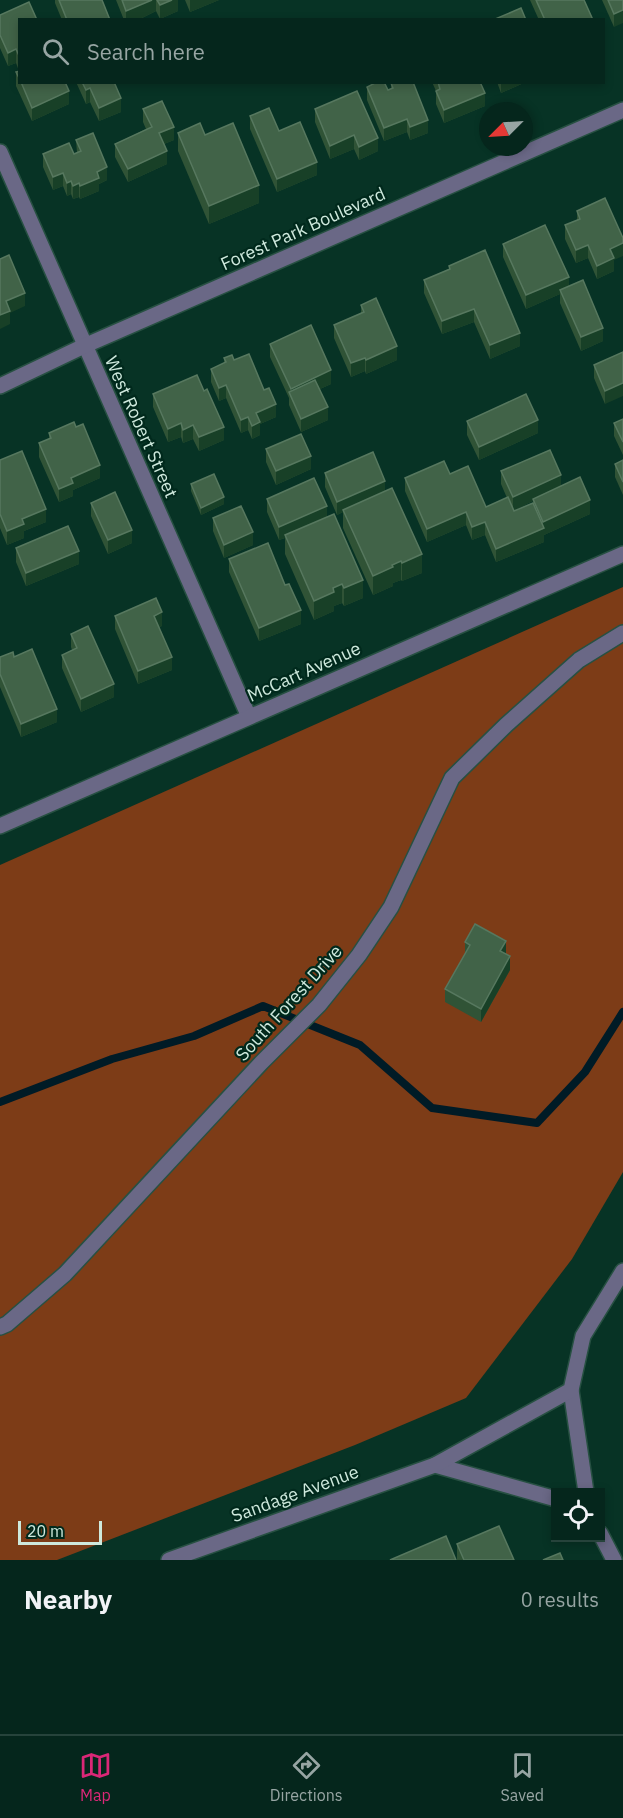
<!DOCTYPE html>
<style>
body{margin:0;font-family:"IBM Plex Sans",sans-serif;background:#133229;color:#f1f3f6}
.controls{position:absolute;right:18px;bottom:18px;display:grid;overflow:hidden;border-radius:0px;box-shadow:0 3px 9px #0003}
.controls button{width:54px;height:54px;display:grid;place-items:center;padding:0;border:0;border-bottom:2px solid #26433b;background:#05261c;color:#f1f3f6;font:30px sans-serif}
.compass{position:absolute;left:479px;top:102px;width:54px;height:54px;border-radius:50%;background:#05261c;box-shadow:0 3px 9px #0003;rotate:246deg}
.scale{position:absolute;left:18px;bottom:15px;width:84px;box-sizing:border-box;padding-left:6px;border:3px solid #cee9dd;border-top:0;font-size:16px;line-height:21px;white-space:nowrap;color:#cee9dd;-webkit-text-stroke:4px #00291c;paint-order:stroke}
.list{margin:0;padding:0;list-style:none}
h2{display:flex;justify-content:space-between;align-items:center;height:78px;margin:0;padding:0 24px;font-size:26px}
h2 small{font-size:20px;font-weight:400;color:#97a5a3}
.icon{flex:none;width:33px;height:33px;fill:none;stroke:currentColor;stroke-width:2;stroke-linecap:round;stroke-linejoin:round}
.map{position:relative;flex:none;width:623px;height:1560px;overflow:hidden}
.search{position:absolute;background:#05261c;box-shadow:0 3px 9px #0003;left:18px;right:18px;top:18px;height:66px;display:flex;align-items:center;gap:15px;box-sizing:border-box;padding:0 21px;border-radius:0px;color:#97a5a3;font-size:22px}
.sheet{height:174px;background:#05261c}
nav{display:flex;justify-content:space-around;align-items:center;box-sizing:border-box;height:84px;border-top:2px solid #26433b;background:#05261c;font-size:16px;color:#97a5a3}
nav a{display:grid;justify-items:center;gap:3px}
nav .on{color:#db2777}
.map>svg:first-child{display:block}
.green{fill:#7d3c17}
.lines{fill:none;stroke-linecap:round;stroke-linejoin:round}
.stream{stroke:#001b26;stroke-width:8}
.minor-casing{stroke:#275042;stroke-width:18}
.minor{stroke:#6a6886;stroke-width:15}
.wall{fill:#305336;fill-rule:evenodd}
.shaded-wall{fill:#184027}
.building{fill:#416348;stroke:#57785f;stroke-width:1.5}
.labels{text-anchor:middle;stroke-width:4.5;stroke-linejoin:round;paint-order:stroke}
.street-label{font-size:18px;fill:#cee9dd;stroke:#00291c}
</style>
<div class="map">
<svg width="623" height="1560" viewBox="0 0 623 1560">
<rect width="100%" height="100%" fill="#073325"/>
<!-- green -->
<path class="green" d="M623 587V1172L572 1259 466 1398 355 1445 57 1560H0V865Z"/>
<g class="lines">
<!-- stream -->
<path class="stream" d="M0 1102 112 1059 194 1036 263 1006 360 1045 432 1108 537 1123 585 1072 623 1012"/>
<!-- minor casing -->
<g class="minor-casing">
<g id="minor">
<path d="M0 152 249 717"/>
<path d="M0 386 84 346 623 110"/>
<path d="M0 826 623 554"/>
<path d="M0 1327 7 1324 65 1274 261 1063 319 1005 359 955 391 907 452 778 506 725 579 660 623 633"/>
<path d="M571 1390 586 1492"/>
<path d="M435 1465 556 1499"/>
<path d="M600 1533 614 1560"/>
<path d="M169 1560 435 1465 571 1390 583 1336 623 1271"/>
</g>
</g>
<!-- minor -->
<use href="#minor" class="minor"/>
</g>
<!-- wall -->
<g class="wall">
<path d="M55 0H102L110 20H62L55 3Z"/>
<path d="M116 0H178V11L160 19 156 11 138 20H124Z"/>
<path d="M185 0H219L190 12Z"/>
<path d="M530 0H584L593 20H539Z"/>
<path d="M602 0H623L614 27Z"/>
<path d="M0 15 20 20V82H65L69 104 32 121 16 86V72L19 71 16 63 8 66 0 48Z"/>
<path d="M76 82H114L121 112 99 121 90 102 86 104Z"/>
<path d="M432 82H480L485 106 444 123 436 104V91Z"/>
<path d="M497 82H526L501 93Z"/>
<path d="M391 83 428 133 410 140 407 132 384 141 367 100V87L388 90 391 89Z"/>
<path d="M143 109 174 140 164 144 167 164 128 182 115 157V144L146 129 143 122Z"/>
<path d="M315 109 378 151 359 160 354 149 330 159 315 122Z"/>
<path d="M250 116 279 131 317 175 277 192 250 129Z"/>
<path d="M178 133 205 135 259 203 209 224 178 151Z"/>
<path d="M76 140 107 180 99 184V191L80 199 79 197 73 199 71 194 67 196 63 186 53 190 43 167V154H74L77 153Z"/>
<path d="M577 211 614 260V271L597 279 588 258 576 263 565 239V225L577 220Z"/>
<path d="M503 244 569 286 603 341 581 351 560 303V294L526 309 503 257Z"/>
<path d="M449 266 520 346 490 359 474 322 442 334 424 293V280L449 269Z"/>
<path d="M361 305 397 360 366 374 365 371 351 377 334 338V325L361 313Z"/>
<path d="M270 344 331 384 320 389 328 420 301 432 289 405V398L270 357Z"/>
<path d="M623 352 605 404 594 378V365Z"/>
<path d="M224 358 234 360 276 417 260 424V435L252 439 248 430 241 433 226 398 219 401 211 382V369L224 363Z"/>
<path d="M153 394 224 440 199 451 193 439 183 443 181 437 168 442 153 407Z"/>
<path d="M623 419V455L614 436V423Z"/>
<path d="M467 421 538 433 479 460 467 435Z"/>
<path d="M76 427 100 478 73 490V496L59 502 39 457V443L49 439V433Z"/>
<path d="M266 449 311 469 276 485 266 462Z"/>
<path d="M0 460 46 522 24 531V538L7 545 0 528Z"/>
<path d="M623 460V495L615 477V464Z"/>
<path d="M501 471 561 486 590 514 544 535V542L496 562 485 535 472 540 466 525 427 542 405 491V478L450 474 486 507 507 498 501 484ZM533 501V504L514 511V510Z"/>
<path d="M325 473 385 491 422 573 402 581 401 580 393 583V586L373 595 343 528V512L337 515 325 487Z"/>
<path d="M191 484 224 504 201 515 191 491Z"/>
<path d="M267 499 327 517 363 598 344 606 342 603 334 606V611L314 620 285 554V538L279 540 267 512Z"/>
<path d="M91 503 132 543 108 554 91 516Z"/>
<path d="M213 518 253 545 224 558 213 531Z"/>
<path d="M16 548 79 564 26 586 16 562Z"/>
<path d="M229 559 301 624 259 641 229 572Z"/>
<path d="M115 616 162 626 159 627 172 670 138 684 115 629Z"/>
<path d="M71 634 114 697 81 712 62 668V655L72 650 71 647Z"/>
<path d="M0 657H14L57 722 21 737 0 687Z"/>
<path d="M465 942 506 954 510 970 481 1022 445 1002V989L465 955Z"/>
<path d="M457 1544 514 1560H457Z"/>
</g>
<!-- shaded-wall -->
<g class="shaded-wall">
<path d="M152 0H156V11L138 20H126V11Z"/>
<path d="M172 0H178V11L160 19V5Z"/>
<path d="M190 0H219L190 12Z"/>
<path d="M623 10V23L614 27V14Z"/>
<path d="M16 49V63L8 66V53Z"/>
<path d="M501 82H526L501 93Z"/>
<path d="M90 88V102L86 104V90Z"/>
<path d="M69 91V104L32 121V108Z"/>
<path d="M485 93V106L444 123V110Z"/>
<path d="M121 98V112L99 121V108Z"/>
<path d="M407 119V132L384 141V128Z"/>
<path d="M428 120V133L410 140V127Z"/>
<path d="M174 127V140L159 146V133Z"/>
<path d="M354 135V149L330 159V146Z"/>
<path d="M378 138V151L359 160V147Z"/>
<path d="M167 151V164L128 182V169Z"/>
<path d="M317 162V175L277 192V179Z"/>
<path d="M107 167V180L99 184V191L80 199V186L97 172Z"/>
<path d="M63 173V186L53 190V177Z"/>
<path d="M71 181V194L67 196V183Z"/>
<path d="M79 183V197L73 199V186Z"/>
<path d="M259 185V203L209 224V206Z"/>
<path d="M623 243V256L614 260V271L597 279V266L610 249Z"/>
<path d="M588 245V258L576 263V250Z"/>
<path d="M569 277V290H560V294L526 309V295Z"/>
<path d="M25 293V306L10 313V324L0 329V315L6 301Z"/>
<path d="M474 309V322L442 334V321Z"/>
<path d="M603 328V341L581 351V337Z"/>
<path d="M520 333V346L490 359V345Z"/>
<path d="M397 346V360L366 374V360Z"/>
<path d="M365 358V371L351 377V363Z"/>
<path d="M331 370V384L293 401 291 397V389Z"/>
<path d="M623 383V396L605 404V391Z"/>
<path d="M226 385V398L219 401V388Z"/>
<path d="M276 404V417L260 424V435L252 439V426L256 413Z"/>
<path d="M328 407V420L301 432V419Z"/>
<path d="M248 417V430L241 433V420Z"/>
<path d="M538 420V433L479 460V447Z"/>
<path d="M181 423V437L168 442V429Z"/>
<path d="M193 425V439L183 443V430Z"/>
<path d="M224 427V440L199 451V437Z"/>
<path d="M311 456V469L276 485V471Z"/>
<path d="M100 465V478L73 490V496L59 502V489L71 478Z"/>
<path d="M561 475V488L533 499V501L513 511V497Z"/>
<path d="M385 481V494L343 510V512L337 515V502Z"/>
<path d="M224 497V504L201 515V508Z"/>
<path d="M590 500V514L544 535V542L496 562V549L543 529V522Z"/>
<path d="M327 506V519L285 535V538L279 540V527Z"/>
<path d="M46 509V522L24 531V538L7 545V531L22 519Z"/>
<path d="M466 512V525L427 542V529Z"/>
<path d="M485 522V535L472 540V527Z"/>
<path d="M132 530V543L108 554V540Z"/>
<path d="M253 532V545L224 558V545Z"/>
<path d="M79 551V564L26 586V573Z"/>
<path d="M422 554V573L402 581V563Z"/>
<path d="M401 561V580L393 583V586L373 595V576Z"/>
<path d="M363 580V598L344 606V588Z"/>
<path d="M342 584V603L334 606V611L314 620V601L333 588Z"/>
<path d="M301 610V624L259 641V628Z"/>
<path d="M162 612V626L154 629V616Z"/>
<path d="M172 657V670L138 684V671Z"/>
<path d="M114 684V697L81 712V699Z"/>
<path d="M57 709V722L21 737V724Z"/>
<path d="M506 941V955L500 951Z"/>
<path d="M510 956V970L481 1022V1009Z"/>
</g>
<!-- building -->
<g class="building">
<path d="M59 0H102L110 20H67Z"/>
<path d="M122 0H152L126 11Z"/>
<path d="M157 0H172L160 5Z"/>
<path d="M536 0H584L593 20H545Z"/>
<path d="M608 0H623V10L614 14Z"/>
<path d="M29 2 37 20H20V58L16 49 8 53 0 35V15Z"/>
<path d="M521 8 526 20H493Z"/>
<path d="M20 71V80L16 72Z"/>
<path d="M21 82H65L69 91 32 108Z"/>
<path d="M82 82H114L121 98 99 108 90 88 86 90Z"/>
<path d="M377 82H384L388 90 393 88 391 83 393 82H413L428 120 410 127 407 119 384 128 367 87Z"/>
<path d="M438 82H480L485 93 444 110 436 91 440 89Z"/>
<path d="M357 91 378 138 359 147 354 135 330 146 315 109Z"/>
<path d="M162 101 174 127 159 133 167 151 128 169 115 144 152 127 143 109Z"/>
<path d="M269 108 279 131 300 122 317 162 277 179 250 116Z"/>
<path d="M200 123 205 135 233 123 259 185 209 206 178 133Z"/>
<path d="M93 133 107 167 97 172 99 178 80 186 79 183 73 186 71 181 67 183 63 173 53 177 43 154 69 143 74 154 81 151 76 140Z"/>
<path d="M605 198 623 238V243L610 249 614 258 597 266 588 245 576 250 565 225 580 219 577 211Z"/>
<path d="M545 225 569 277 526 295 503 244Z"/>
<path d="M485 250 520 333 490 345 474 309 442 321 424 280 450 269 449 266Z"/>
<path d="M9 255 25 293 6 301 10 311 0 315V259Z"/>
<path d="M583 280 603 328 581 337 560 290Z"/>
<path d="M376 298 397 346 366 360 365 358 351 363 334 325 364 312 361 305Z"/>
<path d="M311 325 331 370 291 389 270 344Z"/>
<path d="M623 352V383L605 391 594 365Z"/>
<path d="M249 354 264 390 269 388 276 404 256 413 260 422 252 426 248 417 241 420 226 385 219 388 211 369 226 362 224 358 232 355 234 360Z"/>
<path d="M197 375 204 391 207 389 224 427 199 437 193 425 183 430 181 423 168 429 153 394Z"/>
<path d="M315 380 328 407 301 419 289 392Z"/>
<path d="M526 394 538 420 479 447 467 421Z"/>
<path d="M623 419V442L614 423Z"/>
<path d="M74 422 76 427 83 424 100 465 71 478 73 483 59 489 39 443 51 438 49 433Z"/>
<path d="M301 434 311 456 276 471 266 449Z"/>
<path d="M550 450 561 475 513 497 501 471Z"/>
<path d="M22 451 46 509 22 519 24 524 7 531 0 514V460Z"/>
<path d="M373 452 385 481 337 502 325 473Z"/>
<path d="M623 460V482L615 464Z"/>
<path d="M444 461 450 474 468 466 486 507 508 497 514 511 533 503 544 528 496 549 485 522 472 527 466 512 427 529 405 478Z"/>
<path d="M214 474 224 497 201 508 191 484Z"/>
<path d="M580 477 590 500 543 522 533 499Z"/>
<path d="M314 478 327 506 279 527 267 499Z"/>
<path d="M392 488 422 554 402 563 401 561 392 565 393 567 373 576 343 510Z"/>
<path d="M115 492 132 530 108 540 91 503Z"/>
<path d="M241 506 253 532 224 545 213 518Z"/>
<path d="M334 514 363 580 344 588 342 584 333 588 334 592 314 601 285 535Z"/>
<path d="M68 526 79 551 26 573 16 548Z"/>
<path d="M268 543 285 585 289 584 301 610 259 628 229 559Z"/>
<path d="M156 598 162 612 154 616 172 657 138 671 115 616Z"/>
<path d="M88 626 114 684 81 699 62 655 77 648 71 634Z"/>
<path d="M32 649 57 709 21 724 0 674V657L13 652 14 657Z"/>
<path d="M475 924 506 941 500 951 510 956 481 1009 445 989 470 945 465 942Z"/>
<path d="M499 1526 514 1560H464L457 1544Z"/>
<path d="M446 1536 456 1560H390Z"/>
<path d="M560 1553 563 1560H543Z"/>
</g>
<g class="labels">
<!-- street labels -->
<g class="street-label">
<text transform="translate(303 229) rotate(-24)" y="6">Forest Park Boulevard</text>
<text transform="translate(141 427) rotate(66)" y="6">West Robert Street</text>
<text transform="translate(304 672) rotate(-24)" y="6">McCart Avenue</text>
<text transform="translate(289 1003) rotate(-48)" y="6">South Forest Drive</text>
<text transform="translate(295 1494) rotate(-20)" y="6">Sandage Avenue</text>
</g>
</g>
</svg>
<div class="controls">
<button><svg class="icon" aria-label="locate" viewBox="0 0 24 24"><circle cx="12" cy="12" r="6"/><path d="M12 2v4M12 18v4M2 12h4M18 12h4"/></svg></button>
</div>
<svg class="compass" viewBox="-18 -18 36 36"><path d="M0-13l5 13h-10z" fill="#e53935"/><path d="M0 13l5-13h-10z" fill="#97a5a3"/></svg>
<div class="scale">20 m</div>
<div class="search"><svg class="icon" aria-label="search" viewBox="0 0 24 24"><circle cx="10" cy="10" r="6"/><path d="M15 15l6 6"/></svg>Search here</div>
</div>
<section class="sheet">
<h2>Nearby<small>0 results</small></h2>
<ul class="list">
</ul>
</section>
<nav>
<a class="on"><svg class="icon" aria-label="map" viewBox="0 0 24 24"><path d="M3 6l6-2 6 2 6-2v14l-6 2-6-2-6 2zM9 4v14M15 6v14"/></svg>Map</a>
<a><svg class="icon" aria-label="directions" viewBox="0 0 24 24"><path d="M12 3l9 9-9 9-9-9zM9 14v-3h6M13 9l2 2-2 2"/></svg>Directions</a>
<a><svg class="icon" aria-label="saved" viewBox="0 0 24 24"><path d="M7 4h10v16l-5-4-5 4z"/></svg>Saved</a>
</nav>
